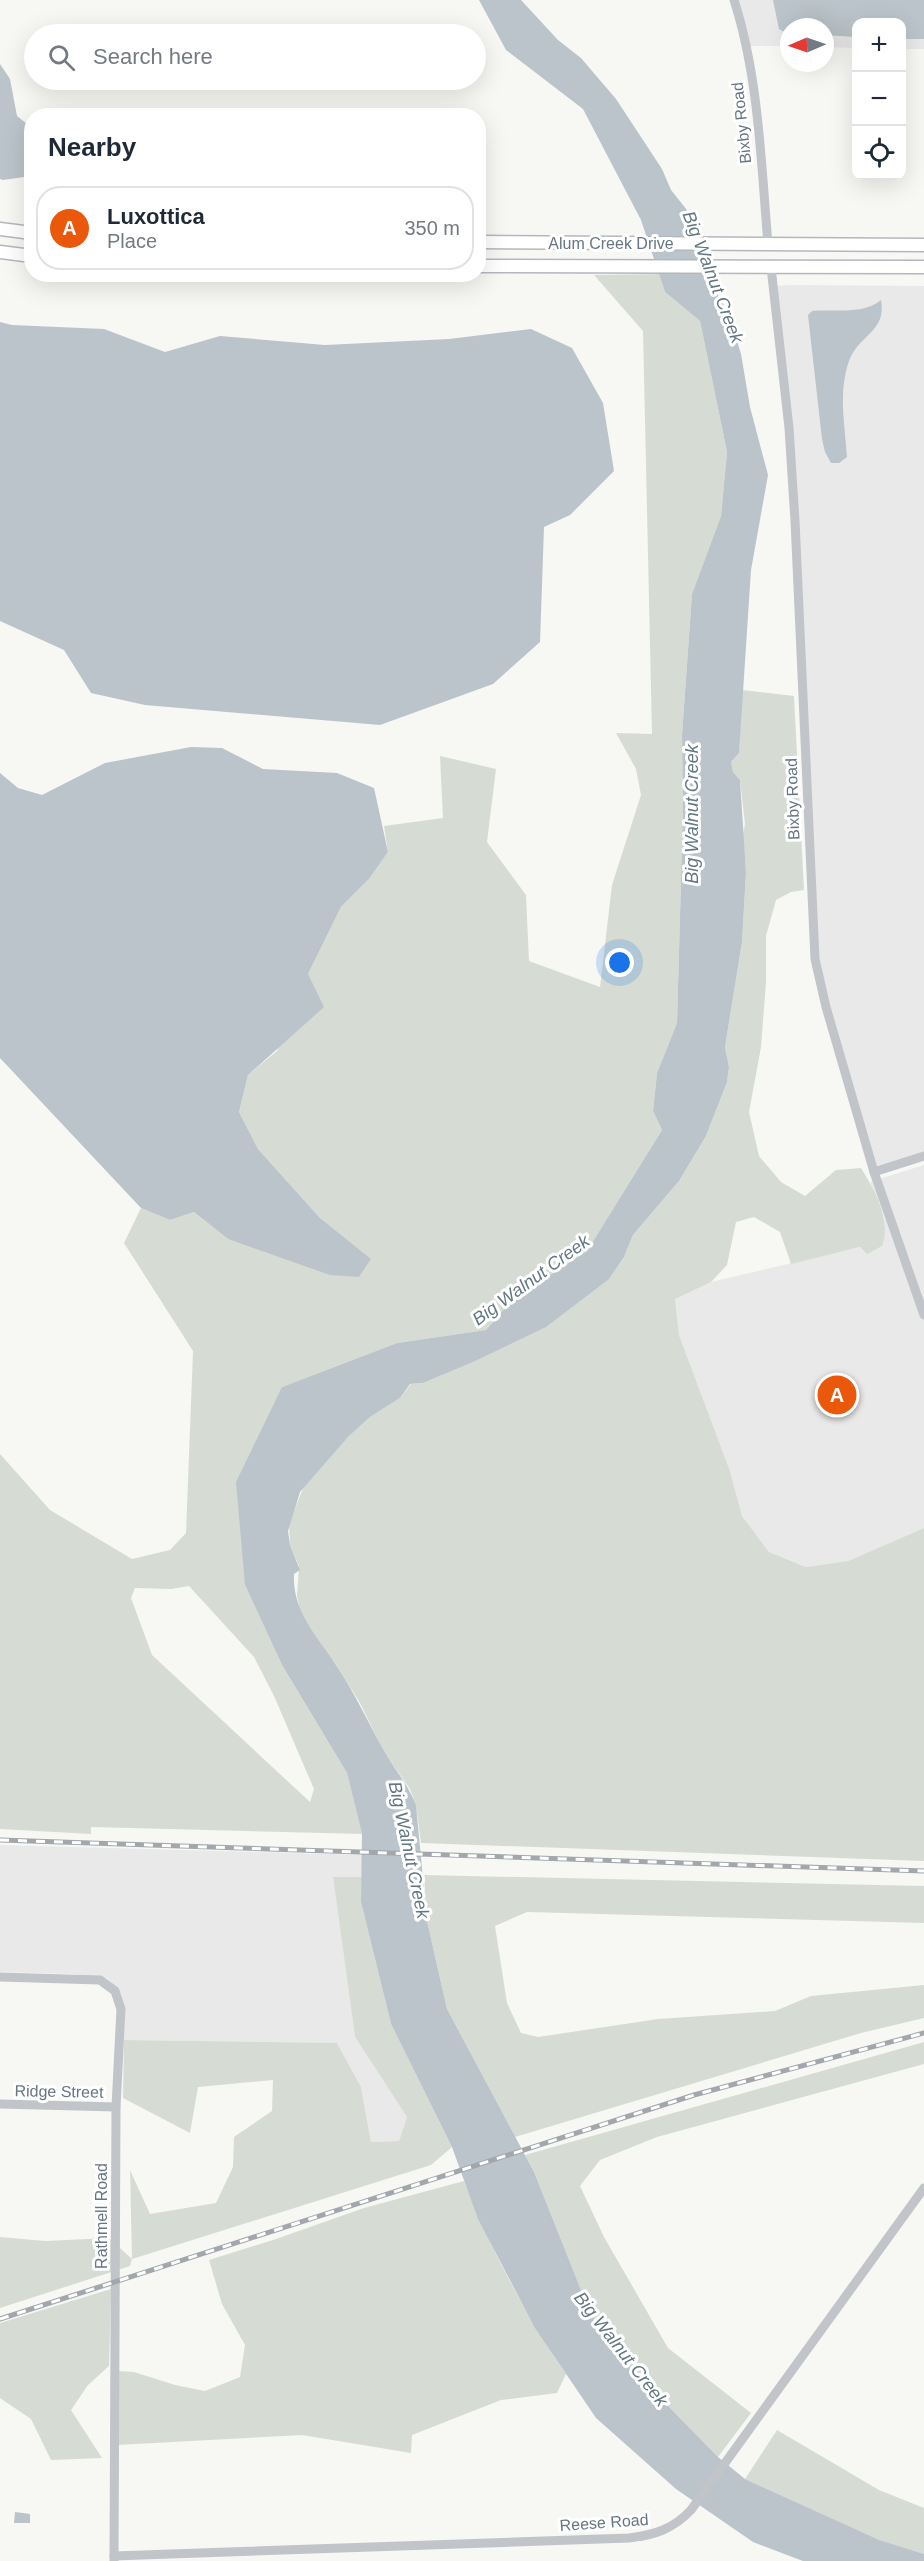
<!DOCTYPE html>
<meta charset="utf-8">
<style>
body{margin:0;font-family:Helvetica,sans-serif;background:#f6f6f7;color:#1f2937}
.controls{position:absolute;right:18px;top:18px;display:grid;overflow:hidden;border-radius:12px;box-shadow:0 6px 24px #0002}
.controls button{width:54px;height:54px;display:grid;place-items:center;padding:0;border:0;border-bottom:2px solid #e0e1e3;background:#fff;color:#1f2937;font:30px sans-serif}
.compass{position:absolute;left:780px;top:18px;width:54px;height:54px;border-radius:50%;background:#fff;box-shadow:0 6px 24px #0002;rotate:268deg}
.you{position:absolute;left:620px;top:963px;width:21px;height:21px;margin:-15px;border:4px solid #fff;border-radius:50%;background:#1a73e8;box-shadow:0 0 0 9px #1a73e833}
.badge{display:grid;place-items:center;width:39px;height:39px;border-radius:50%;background:#ea580c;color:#fff;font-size:20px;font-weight:700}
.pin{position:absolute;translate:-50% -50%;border:3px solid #fff;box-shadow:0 2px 6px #0006}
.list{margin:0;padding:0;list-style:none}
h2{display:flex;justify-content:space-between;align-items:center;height:78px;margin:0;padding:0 24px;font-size:26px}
h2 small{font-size:20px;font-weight:400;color:#747a83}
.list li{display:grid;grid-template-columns:39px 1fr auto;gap:18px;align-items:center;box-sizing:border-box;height:84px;margin:0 12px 12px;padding:0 12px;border:2px solid #e0e1e3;border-radius:24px}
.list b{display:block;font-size:22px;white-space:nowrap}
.list p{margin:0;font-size:20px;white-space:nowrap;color:#747a83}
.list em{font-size:20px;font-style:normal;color:#747a83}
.icon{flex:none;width:33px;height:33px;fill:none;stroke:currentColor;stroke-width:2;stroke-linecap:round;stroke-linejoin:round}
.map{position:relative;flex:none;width:924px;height:2561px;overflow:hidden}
.search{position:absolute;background:#fff;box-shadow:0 6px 24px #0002;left:24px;top:24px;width:462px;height:66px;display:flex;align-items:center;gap:15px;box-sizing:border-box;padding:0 21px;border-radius:33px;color:#747a83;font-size:22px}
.panel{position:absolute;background:#fff;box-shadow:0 6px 24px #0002;left:24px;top:108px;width:462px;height:174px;border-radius:24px}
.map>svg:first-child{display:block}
.built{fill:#e8e9e8}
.green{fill:#d6dcd4;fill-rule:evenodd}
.water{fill:#bbc4ca}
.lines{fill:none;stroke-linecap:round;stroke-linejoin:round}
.major-casing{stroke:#b4b8bc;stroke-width:15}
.minor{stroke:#c1c4c8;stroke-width:9}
.major{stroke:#fff;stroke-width:12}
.rail-casing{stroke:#a2a7ad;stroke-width:5}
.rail{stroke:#fff;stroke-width:3;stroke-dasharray:9;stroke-linecap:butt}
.labels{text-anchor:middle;stroke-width:6;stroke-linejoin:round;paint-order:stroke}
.street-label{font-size:16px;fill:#677584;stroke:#fff}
.water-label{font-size:18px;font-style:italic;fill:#637780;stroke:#fff}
</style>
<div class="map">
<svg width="924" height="2561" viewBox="0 0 924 2561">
<rect width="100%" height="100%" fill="#f7f7f4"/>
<!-- built -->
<g class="built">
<path d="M735 0H924V49H902V22H856V48L825 47V27H789V46H750Z"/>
<path d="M792 285 924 286V1156L874 1172 820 985 795 521 773 286Z"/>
<path d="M924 1165V1528L848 1561 806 1567 769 1552 742 1516 730 1471 679 1335 675 1298 711 1282 861 1247 885 1219 870 1182Z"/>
<path d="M0 1845 362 1855V1877H333L355 2037 407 2117 399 2141 371 2142 361 2087 337 2043 124 2040 125 2014 121 1994 107 1978 74 1974 0 1972Z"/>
</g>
<!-- green -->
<g class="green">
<path d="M659 274 665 292 700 321 727 452 721 516 692 594 682 735 683 810 677 1023 657 1073 653 1111 662 1130 587 1251 513 1299 486 1330 397 1343 282 1387 245 1585 282 1665 347 1773 362 1834 91 1827V1834L0 1829V1454L50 1510 132 1559 170 1550 186 1533 193 1351 124 1243 141 1208 170 1220 194 1212 228 1239 359 1277 370 1260 320 1218 258 1149 239 1112 248 1075 277 1051 308 974 341 907 369 879 388 852 384 826 443 818 440 756 496 769 487 842 526 895 529 961 600 987 612 885 641 795 636 769 616 733 652 734 643 331 594 275ZM189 1586 254 1657 274 1696 314 1789 310 1802 152 1655 131 1598 135 1588 171 1589Z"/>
<path d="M742 690 794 696 804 890 791 892 776 900 766 936V982L761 1047 749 1112 759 1156 781 1182 805 1196 836 1170 861 1168C874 1189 892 1220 882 1246L867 1254 860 1247 791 1264 780 1232 754 1217 736 1222 727 1265 711 1282 675 1299 679 1335 730 1471 742 1516 769 1552 806 1567 848 1561 924 1528V1861L421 1843 416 1805 410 1789 384 1752 360 1703 337 1666 305 1623 300 1610 297 1596 299 1566 290 1545 289 1523 304 1486 322 1464 348 1437 370 1417 400 1398 411 1384 423 1383 471 1363 523 1336 611 1276 624 1257 633 1235 679 1181 706 1136 727 1082 729 1067 725 1047 742 942 746 872 743 835 745 824 740 780 733 772 731 762 739 753Z"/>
<path d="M424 1875 924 1886V1923L527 1912 495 1926 507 2003 521 2033 538 2037 658 2019 775 2011 811 1996 924 1985V2018L861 2033 515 2137 447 2009 427 1921Z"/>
<path d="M333 1877H362L361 1902 391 2024 452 2147 431 2165 132 2259 130 2266 0 2308V2237L45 2241 109 2238 132 2259 130 2170 150 2214 216 2203 233 2167 234 2137 272 2111 273 2080 198 2087 190 2133 123 2098 124 2040 337 2043 361 2087 371 2142 399 2141 407 2117 355 2037Z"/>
<path d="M924 2042V2064L657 2137 600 2160 580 2186 604 2237 668 2348 751 2413 718 2457 629 2366 591 2315 534 2172 525 2155Z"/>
<path d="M464 2181C490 2249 525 2313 566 2374L557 2393 501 2400 412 2435 411 2453 302 2435 117 2445 119 2371 134 2372 175 2385 205 2391 240 2377 245 2345 222 2304 209 2260 276 2239 364 2208Z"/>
<path d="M111 2289 109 2366 88 2385 71 2410 102 2458 51 2460 31 2419 0 2398V2323Z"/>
<path d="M777 2430 879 2490 924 2508V2554L879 2541 745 2479Z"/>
</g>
<!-- water -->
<g class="water">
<path d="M479 0H521L558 40 581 58 616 99 662 169 671 190 687 210 709 253 719 283 718 295 729 315 741 354 750 407 768 475 751 570 739 753 731 762 733 772 740 780 746 872 742 942 725 1047 729 1067 727 1082 706 1136 679 1181 633 1235 624 1257 609 1279 546 1327 471 1363 423 1383 410 1384 400 1398 370 1417 348 1437 300 1492 288 1531 290 1545 300 1570 294 1574C292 1613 319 1638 338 1668 355 1694 368 1722 383 1749 394 1769 408 1784 416 1805L427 1921 447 2009 534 2172 591 2315 629 2366 718 2457 745 2479 879 2540 924 2554V2561H803L753 2542 676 2489 596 2418 535 2328 478 2219 452 2147 391 2024 361 1902 362 1834 347 1773 282 1665 245 1585 236 1482 282 1387 397 1343 486 1330 513 1299 587 1251 662 1130 653 1111 657 1073 677 1023 683 810 682 735 692 594 721 516 727 452 700 321 665 292 641 220 583 109 506 50Z"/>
<path d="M773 0H924V39H902V22H856V37L825 35V27H789L788 34 779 29Z"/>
<path d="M0 64 10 79 17 116 32 128 31 176 3 180 0 179Z"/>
<path d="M881 300C887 332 858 335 849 361 838 392 845 425 847 457L839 463H831L825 452 822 439 808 315 812 311C834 309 863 315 881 300Z"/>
<path d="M0 322 12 325 104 329 165 352 220 336 325 345 449 339 531 329 572 348 603 403 614 471 570 515 544 527 540 642 493 684 380 725 145 705 91 693 64 650 0 621Z"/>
<path d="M191 747 222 748 263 769 337 773 374 788 388 852 369 879 341 907 308 974 324 1007 248 1075 239 1112 258 1149 320 1218 371 1259 359 1277 330 1275 228 1239 194 1212 170 1220 141 1208 0 1058V773L18 788 42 795 105 763Z"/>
<path d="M15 2512 30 2514V2523H14Z"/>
</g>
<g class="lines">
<!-- major casing -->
<g class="major-casing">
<g id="major">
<path d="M0 229 32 233"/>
<path d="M478 242 924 245"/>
<path d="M0 252 32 256"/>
<path d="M478 266 924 267"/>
</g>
</g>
<!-- minor -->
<g class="minor">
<path d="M734 0C759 78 761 163 768 244"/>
<path d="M771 267 789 428 795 521 815 959 826 1007 874 1172 924 1315"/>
<path d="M874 1172 924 1156"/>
<path d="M0 1977 100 1980 115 1991 121 2009 116 2107 114 2561"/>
<path d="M0 2104 116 2107"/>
<path d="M114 2556 629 2538C655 2535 673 2529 691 2510L924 2188"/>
</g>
<!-- major -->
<use href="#major" class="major"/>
<!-- rail casing -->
<g class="rail-casing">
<g id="rail">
<path d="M0 1840 924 1871"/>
<path d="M0 2319 694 2095 924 2033"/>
</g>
</g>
<!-- rail -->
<use href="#rail" class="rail"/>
</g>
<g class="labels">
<!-- street labels -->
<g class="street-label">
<text transform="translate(741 123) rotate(-96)" y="6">Bixby Road</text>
<text x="611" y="249">Alum Creek Drive</text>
<text transform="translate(792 799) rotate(-92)" y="6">Bixby Road</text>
<text transform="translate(59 2091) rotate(1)" y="6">Ridge Street</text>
<text transform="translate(101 2216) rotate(-90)" y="6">Rathmell Road</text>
<text transform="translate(604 2522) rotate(-4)" y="6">Reese Road</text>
</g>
<!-- water labels -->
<g class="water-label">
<text transform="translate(713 277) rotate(69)" y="6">Big Walnut Creek</text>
<text transform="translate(692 814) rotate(-90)" y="6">Big Walnut Creek</text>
<text transform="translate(531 1280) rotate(-36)" y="6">Big Walnut Creek</text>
<text transform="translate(409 1850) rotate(78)" y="6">Big Walnut Creek</text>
<text transform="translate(621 2349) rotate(52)" y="6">Big Walnut Creek</text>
</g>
</g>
</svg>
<div class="controls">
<button>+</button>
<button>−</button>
<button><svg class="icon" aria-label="locate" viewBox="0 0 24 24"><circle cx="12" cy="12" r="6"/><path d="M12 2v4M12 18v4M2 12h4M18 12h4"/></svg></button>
</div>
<svg class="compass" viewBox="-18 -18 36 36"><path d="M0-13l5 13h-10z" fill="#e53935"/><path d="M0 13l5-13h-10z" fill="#747a83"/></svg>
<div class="you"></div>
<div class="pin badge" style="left:837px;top:1395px">A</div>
<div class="search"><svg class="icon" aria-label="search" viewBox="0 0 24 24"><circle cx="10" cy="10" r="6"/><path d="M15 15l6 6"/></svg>Search here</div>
<section class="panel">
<h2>Nearby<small></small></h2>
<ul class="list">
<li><span class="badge">A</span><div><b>Luxottica</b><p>Place</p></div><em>350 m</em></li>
</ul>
</section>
</div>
